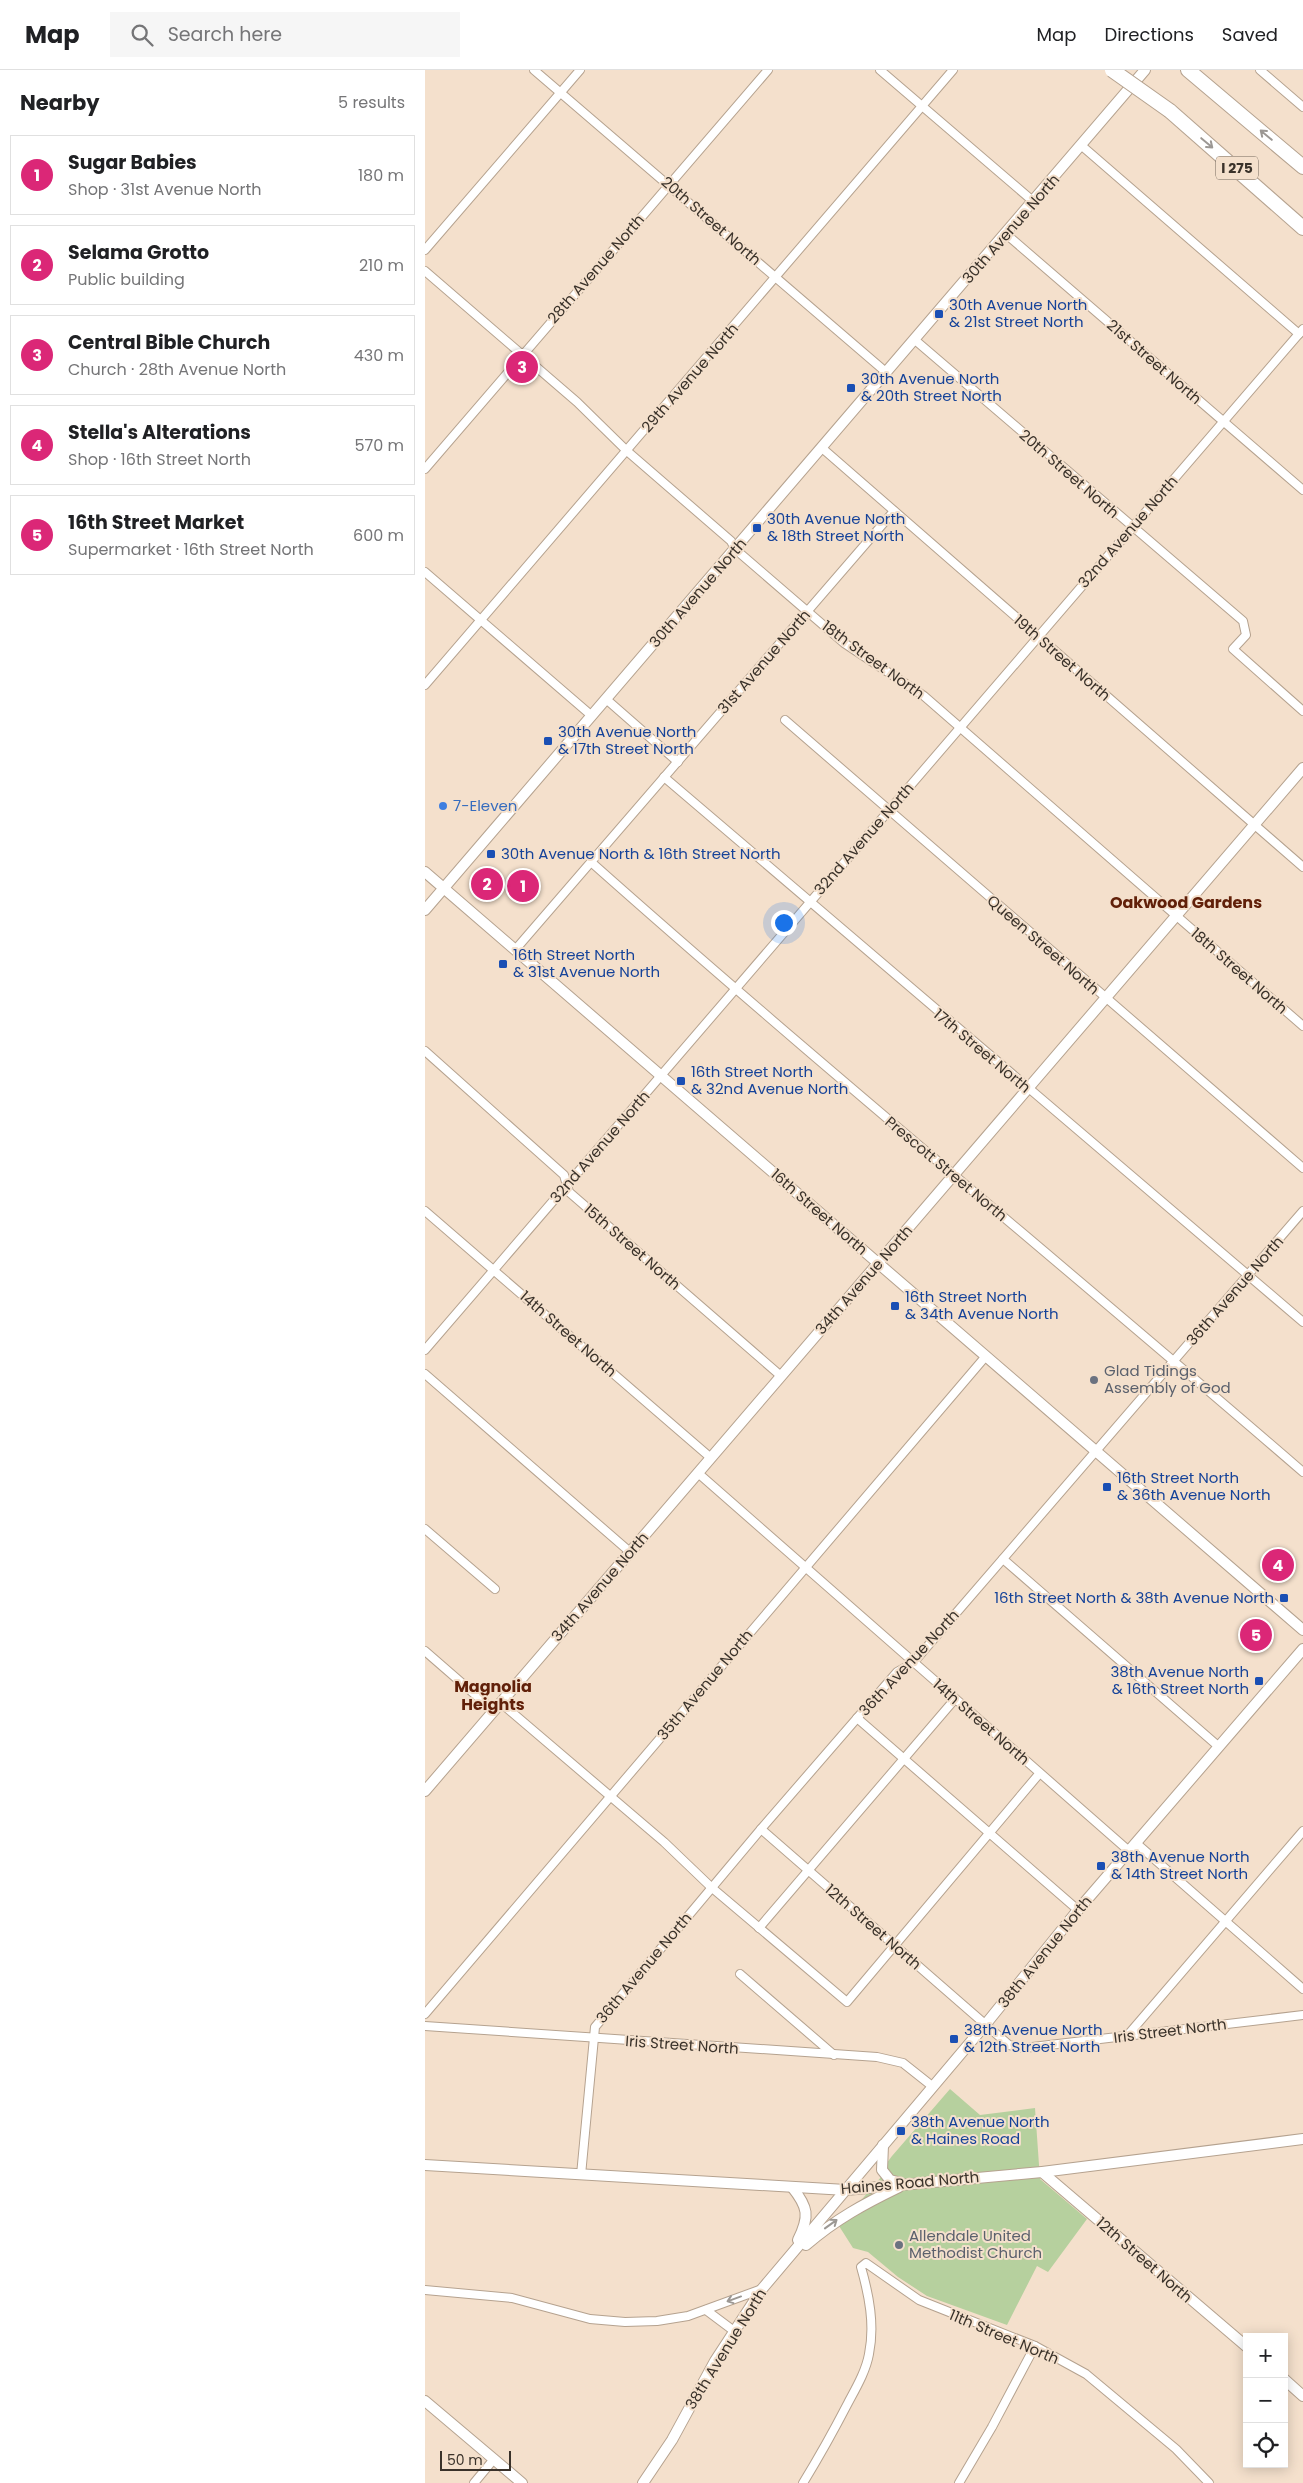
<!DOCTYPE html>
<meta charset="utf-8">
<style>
body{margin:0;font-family:Poppins,sans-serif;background:#f6f6f6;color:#202124}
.controls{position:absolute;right:15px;bottom:15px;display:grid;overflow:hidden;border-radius:0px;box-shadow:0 2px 12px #0003}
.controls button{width:45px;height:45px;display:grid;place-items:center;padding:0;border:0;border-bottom:1px solid #e0e0e0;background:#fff;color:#202124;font:25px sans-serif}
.scale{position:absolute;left:15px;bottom:12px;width:71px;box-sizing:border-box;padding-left:5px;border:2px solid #3a322a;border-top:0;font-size:14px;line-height:18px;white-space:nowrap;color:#3a322a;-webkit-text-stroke:4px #f4e0cc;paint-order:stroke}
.you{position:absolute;left:358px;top:852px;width:18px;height:18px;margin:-12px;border:4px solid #fff;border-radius:50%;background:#1a73e8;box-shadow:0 0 0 8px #1a73e833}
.badge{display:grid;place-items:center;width:32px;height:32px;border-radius:50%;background:#db2777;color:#fff;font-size:16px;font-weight:700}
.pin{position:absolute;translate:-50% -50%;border:2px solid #fff;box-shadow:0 1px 5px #0006}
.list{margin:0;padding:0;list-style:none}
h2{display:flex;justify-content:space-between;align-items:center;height:65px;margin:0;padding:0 20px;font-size:21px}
h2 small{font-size:16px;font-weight:400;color:#757577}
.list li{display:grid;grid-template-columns:32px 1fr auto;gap:15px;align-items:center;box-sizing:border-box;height:80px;margin:0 10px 10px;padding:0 10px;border:1px solid #e0e0e0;border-radius:0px}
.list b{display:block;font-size:19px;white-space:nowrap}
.list p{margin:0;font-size:16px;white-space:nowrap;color:#757577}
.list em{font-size:16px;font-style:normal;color:#757577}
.icon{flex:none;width:28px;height:28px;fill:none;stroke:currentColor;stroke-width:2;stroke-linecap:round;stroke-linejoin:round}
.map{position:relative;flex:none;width:878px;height:2413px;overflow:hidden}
header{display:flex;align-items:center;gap:30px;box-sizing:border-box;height:70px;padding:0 25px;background:#fff;border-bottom:1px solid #e0e0e0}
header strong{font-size:24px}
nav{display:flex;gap:28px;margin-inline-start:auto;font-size:18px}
.search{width:350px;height:45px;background:#f6f6f6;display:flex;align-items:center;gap:12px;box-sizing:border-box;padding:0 18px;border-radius:0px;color:#757577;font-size:19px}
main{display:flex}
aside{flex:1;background:#fff}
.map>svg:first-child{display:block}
.green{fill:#b6d09e}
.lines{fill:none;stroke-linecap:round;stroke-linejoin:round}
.street-casing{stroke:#b5a28f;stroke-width:10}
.secondary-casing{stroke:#b5a28f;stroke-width:12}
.highway-casing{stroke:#b5a28f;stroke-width:16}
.street{stroke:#fff;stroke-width:8}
.secondary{stroke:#fff;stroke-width:10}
.highway{stroke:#fff;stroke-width:14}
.highway-bridge-casing{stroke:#b5a28f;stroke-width:16;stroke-linecap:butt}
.highway-bridge{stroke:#fff;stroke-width:14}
.oneway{stroke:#9c9894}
.transit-dot{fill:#1a4fb4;stroke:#f4e0cc;stroke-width:2}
.shop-dot{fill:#3f7fe0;stroke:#f4e0cc;stroke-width:2}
.worship-dot{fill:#6b7280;stroke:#f4e0cc;stroke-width:2}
.labels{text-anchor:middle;stroke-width:4;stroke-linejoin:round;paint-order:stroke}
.shield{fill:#f4e0cc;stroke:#72665b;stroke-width:1}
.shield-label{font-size:14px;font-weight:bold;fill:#3a322a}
.street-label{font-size:15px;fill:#3a322a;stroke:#f4e0cc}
.transit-label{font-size:15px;fill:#164399;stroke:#f4e0cc;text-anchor:start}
.shop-label{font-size:15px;fill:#366cbe;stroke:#f4e0cc;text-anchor:start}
.worship-label{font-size:15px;fill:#5b616d;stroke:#f4e0cc;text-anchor:start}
.neighbourhood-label{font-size:16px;font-weight:bold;fill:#612009;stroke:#f4e0cc}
</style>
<header>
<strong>Map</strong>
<div class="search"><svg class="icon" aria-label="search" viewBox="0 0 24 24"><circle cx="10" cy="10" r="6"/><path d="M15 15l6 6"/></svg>Search here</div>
<nav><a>Map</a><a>Directions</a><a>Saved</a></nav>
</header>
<main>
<aside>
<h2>Nearby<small>5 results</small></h2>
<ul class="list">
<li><span class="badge">1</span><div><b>Sugar Babies</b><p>Shop · 31st Avenue North</p></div><em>180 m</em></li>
<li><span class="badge">2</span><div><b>Selama Grotto</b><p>Public building</p></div><em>210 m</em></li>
<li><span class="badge">3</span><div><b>Central Bible Church</b><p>Church · 28th Avenue North</p></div><em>430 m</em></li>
<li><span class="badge">4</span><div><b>Stella's Alterations</b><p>Shop · 16th Street North</p></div><em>570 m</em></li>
<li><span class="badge">5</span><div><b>16th Street Market</b><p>Supermarket · 16th Street North</p></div><em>600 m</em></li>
</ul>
</aside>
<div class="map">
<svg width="878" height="2413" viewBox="0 0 878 2413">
<rect width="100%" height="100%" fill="#f4e0cc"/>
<!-- green -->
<path class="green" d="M525 2019 555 2045 610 2038 615 2109 662 2149 623 2202 612 2196 582 2255 502 2226 473 2207 443 2182 428 2178 414 2156 463 2099 461 2094 467 2086Z"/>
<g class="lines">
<!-- street casing -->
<g class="street-casing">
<g id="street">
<path d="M109 0 462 303"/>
<path d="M455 0 609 132"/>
<path d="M835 0 878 37"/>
<path d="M657 76 874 264"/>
<path d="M581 164 878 420"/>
<path d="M0 180 155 0"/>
<path d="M0 201 152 332 202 381 306 471 310 479 419 573 499 626 878 956"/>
<path d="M490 270 818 551 821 565 808 579 878 641"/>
<path d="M397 378 878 797"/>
<path d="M0 399 343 0"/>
<path d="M0 502 167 646"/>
<path d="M0 615 528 0"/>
<path d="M181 629 253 692"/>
<path d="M360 650 878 1098"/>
<path d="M239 707 878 1252"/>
<path d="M166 792C400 1000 642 1198 878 1402"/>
<path d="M90 880 469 441"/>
<path d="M0 981 139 1105 144 1122 356 1306"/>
<path d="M0 1141 286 1388"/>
<path d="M0 1280 878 259"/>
<path d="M0 1304 205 1482"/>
<path d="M273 1403 704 1781"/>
<path d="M0 1459 70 1519"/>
<path d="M578 1489 793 1676"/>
<path d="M0 1581 69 1641"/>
<path d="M76 1633 239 1772 286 1817 422 1932 614 1704"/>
<path d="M432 1648 653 1840"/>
<path d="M336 1759 584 1975 599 1978 878 1945"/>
<path d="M711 1773 878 1919"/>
<path d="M334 1858 530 1629"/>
<path d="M315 1904 409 1985"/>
<path d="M0 1944 561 1286"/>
<path d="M0 1956 452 1987 478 1993 507 2016"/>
<path d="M702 1966 878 1761"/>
<path d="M156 2105 170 1957 336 1759 472 1602 488 1593 878 1141"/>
<path d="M0 2220 87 2228 165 2249 200 2252 232 2251 263 2246 337 2219"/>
<path d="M281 2240 309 2261"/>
<path d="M49 2413 69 2389"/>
<path d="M378 2413C394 2387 409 2360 423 2333 431 2318 441 2301 444 2284 450 2255 444 2225 436 2197L441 2193 494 2230 610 2276 661 2304 751 2379 784 2413"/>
<path d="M534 2413 567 2357 610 2276"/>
</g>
</g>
<!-- secondary casing -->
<g class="secondary-casing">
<g id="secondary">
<path d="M0 802 878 1560"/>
<path d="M0 840 720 0"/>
<path d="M0 1721 878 698"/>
<path d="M458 2075 457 2100 465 2110 476 2113"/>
<path d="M0 2095 421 2120 617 2102 878 2069"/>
<path d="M617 2102 822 2277"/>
<path d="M367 2117C383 2137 385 2146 373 2170"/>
<path d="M381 2175C411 2149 439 2134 474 2117"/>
<path d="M859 2309 878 2326"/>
<path d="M0 2331 97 2413"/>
<path d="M218 2413 247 2370 290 2291 337 2219 560 1955 653 1840 878 1579"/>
</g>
</g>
<!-- highway casing -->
<g class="highway-casing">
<g id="highway">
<path d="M763 0 878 97"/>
<path d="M745 41 878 158"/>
</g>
</g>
<!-- street -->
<use href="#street" class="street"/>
<!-- secondary -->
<use href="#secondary" class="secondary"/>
<!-- highway -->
<use href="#highway" class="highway"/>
<!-- highway-bridge casing -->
<g class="highway-bridge-casing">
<path id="highway-bridge" d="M687 0 745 41"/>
</g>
<!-- highway-bridge -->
<use href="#highway-bridge" class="highway-bridge"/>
</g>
<!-- one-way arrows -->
<defs><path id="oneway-shaft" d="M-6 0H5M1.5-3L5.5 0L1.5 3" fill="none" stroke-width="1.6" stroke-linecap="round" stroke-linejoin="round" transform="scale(1.25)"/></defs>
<g class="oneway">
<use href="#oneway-shaft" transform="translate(841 65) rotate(-140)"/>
<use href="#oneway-shaft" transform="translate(782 73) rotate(40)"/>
<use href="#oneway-shaft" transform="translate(406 2154) rotate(-36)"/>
<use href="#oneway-shaft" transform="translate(309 2229) rotate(160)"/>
</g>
<!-- markers -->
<g class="transit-dot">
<rect x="509" y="239" width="10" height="10" rx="2.5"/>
<rect x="421" y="313" width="10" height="10" rx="2.5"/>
<rect x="327" y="453" width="10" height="10" rx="2.5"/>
<rect x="118" y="666" width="10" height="10" rx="2.5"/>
<rect x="61" y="779" width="10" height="10" rx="2.5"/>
<rect x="73" y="889" width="10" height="10" rx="2.5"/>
<rect x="251" y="1006" width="10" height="10" rx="2.5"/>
<rect x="465" y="1231" width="10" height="10" rx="2.5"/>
<rect x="677" y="1412" width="10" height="10" rx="2.5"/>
<rect x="854" y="1523" width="10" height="10" rx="2.5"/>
<rect x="829" y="1606" width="10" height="10" rx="2.5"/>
<rect x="671" y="1791" width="10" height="10" rx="2.5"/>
<rect x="524" y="1964" width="10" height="10" rx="2.5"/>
<rect x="471" y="2056" width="10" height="10" rx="2.5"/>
</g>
<circle class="shop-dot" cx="18" cy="736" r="5"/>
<g class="worship-dot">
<circle cx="669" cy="1310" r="5"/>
<circle cx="474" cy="2175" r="5"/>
</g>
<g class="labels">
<!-- shield labels -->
<rect class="shield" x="791" y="86.5" width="42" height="23" rx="4"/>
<g class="shield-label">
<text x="812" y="103">I 275</text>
</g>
<!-- street labels -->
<g class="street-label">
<text transform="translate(286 151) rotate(41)" y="5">20th Street North</text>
<text transform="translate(586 159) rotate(-49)" y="5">30th Avenue North</text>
<text transform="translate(171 199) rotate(-49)" y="5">28th Avenue North</text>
<text transform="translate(729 292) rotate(41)" y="5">21st Street North</text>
<text transform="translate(265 308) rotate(-49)" y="5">29th Avenue North</text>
<text transform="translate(644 404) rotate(41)" y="5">20th Street North</text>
<text transform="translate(703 462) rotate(-49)" y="5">32nd Avenue North</text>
<text transform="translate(273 523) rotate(-49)" y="5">30th Avenue North</text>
<text transform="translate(637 588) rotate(41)" y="5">19th Street North</text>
<text transform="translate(448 590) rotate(36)" y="5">18th Street North</text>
<text transform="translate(339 592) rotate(-49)" y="5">31st Avenue North</text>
<text transform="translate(439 769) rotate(-49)" y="5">32nd Avenue North</text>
<text transform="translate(618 875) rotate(41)" y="5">Queen Street North</text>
<text transform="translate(814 901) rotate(41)" y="5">18th Street North</text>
<text transform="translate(557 981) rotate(40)" y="5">17th Street North</text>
<text transform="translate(175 1077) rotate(-49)" y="5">32nd Avenue North</text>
<text transform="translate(521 1099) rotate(40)" y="5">Prescott Street North</text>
<text transform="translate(394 1142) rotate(41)" y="5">16th Street North</text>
<text transform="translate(207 1177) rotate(41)" y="5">15th Street North</text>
<text transform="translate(439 1210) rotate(-49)" y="5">34th Avenue North</text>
<text transform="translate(810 1221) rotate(-49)" y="5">36th Avenue North</text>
<text transform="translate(143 1264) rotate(41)" y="5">14th Street North</text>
<text transform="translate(175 1517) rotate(-49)" y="5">34th Avenue North</text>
<text transform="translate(484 1593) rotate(-47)" y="5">36th Avenue North</text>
<text transform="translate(280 1615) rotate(-50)" y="5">35th Avenue North</text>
<text transform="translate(556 1652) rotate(41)" y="5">14th Street North</text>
<text transform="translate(448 1857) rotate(41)" y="5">12th Street North</text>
<text transform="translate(620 1882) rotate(-51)" y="5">38th Avenue North</text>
<text transform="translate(219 1898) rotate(-50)" y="5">36th Avenue North</text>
<text transform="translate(745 1961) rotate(-7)" y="5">Iris Street North</text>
<text transform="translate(257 1975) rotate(4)" y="5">Iris Street North</text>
<text transform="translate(485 2113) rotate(-5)" y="5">Haines Road North</text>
<text transform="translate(719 2190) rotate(41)" y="5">12th Street North</text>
<text transform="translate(579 2267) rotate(23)" y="5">11th Street North</text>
<text transform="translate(301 2279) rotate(-58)" y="5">38th Avenue North</text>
</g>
<!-- transit labels -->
<g class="transit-label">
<text x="524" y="240">30th Avenue North<tspan x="524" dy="17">&amp; 21st Street North</tspan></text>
<text x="436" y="314">30th Avenue North<tspan x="436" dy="17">&amp; 20th Street North</tspan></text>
<text x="342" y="454">30th Avenue North<tspan x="342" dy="17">&amp; 18th Street North</tspan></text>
<text x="133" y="667">30th Avenue North<tspan x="133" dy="17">&amp; 17th Street North</tspan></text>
<text x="76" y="789">30th Avenue North &amp; 16th Street North</text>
<text x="88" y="890">16th Street North<tspan x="88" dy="17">&amp; 31st Avenue North</tspan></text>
<text x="266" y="1007">16th Street North<tspan x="266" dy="17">&amp; 32nd Avenue North</tspan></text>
<text x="480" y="1232">16th Street North<tspan x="480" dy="17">&amp; 34th Avenue North</tspan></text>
<text x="692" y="1413">16th Street North<tspan x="692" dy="17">&amp; 36th Avenue North</tspan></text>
<text x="849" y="1533" text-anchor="end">16th Street North &amp; 38th Avenue North</text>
<text x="824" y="1607" text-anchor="end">38th Avenue North<tspan x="824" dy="17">&amp; 16th Street North</tspan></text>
<text x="686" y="1792">38th Avenue North<tspan x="686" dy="17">&amp; 14th Street North</tspan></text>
<text x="539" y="1965">38th Avenue North<tspan x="539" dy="17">&amp; 12th Street North</tspan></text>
<text x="486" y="2057">38th Avenue North<tspan x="486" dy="17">&amp; Haines Road</tspan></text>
</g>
<!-- shop labels -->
<g class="shop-label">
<text x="28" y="741">7-Eleven</text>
</g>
<!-- worship labels -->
<g class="worship-label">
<text x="679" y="1306">Glad Tidings<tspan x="679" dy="17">Assembly of God</tspan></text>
<text x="484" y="2171">Allendale United<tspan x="484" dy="17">Methodist Church</tspan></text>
</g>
<!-- neighbourhood labels -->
<g class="neighbourhood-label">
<text x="761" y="838">Oakwood Gardens</text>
<text x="68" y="1622">Magnolia<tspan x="68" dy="18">Heights</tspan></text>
</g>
</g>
</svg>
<div class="controls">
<button>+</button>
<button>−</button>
<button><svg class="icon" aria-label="locate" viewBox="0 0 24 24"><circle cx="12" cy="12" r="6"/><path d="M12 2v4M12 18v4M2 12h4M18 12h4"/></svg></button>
</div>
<div class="scale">50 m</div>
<div class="you"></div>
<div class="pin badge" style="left:98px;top:816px">1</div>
<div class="pin badge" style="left:62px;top:814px">2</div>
<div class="pin badge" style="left:97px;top:297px">3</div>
<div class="pin badge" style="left:853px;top:1495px">4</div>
<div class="pin badge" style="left:831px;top:1565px">5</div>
</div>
</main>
